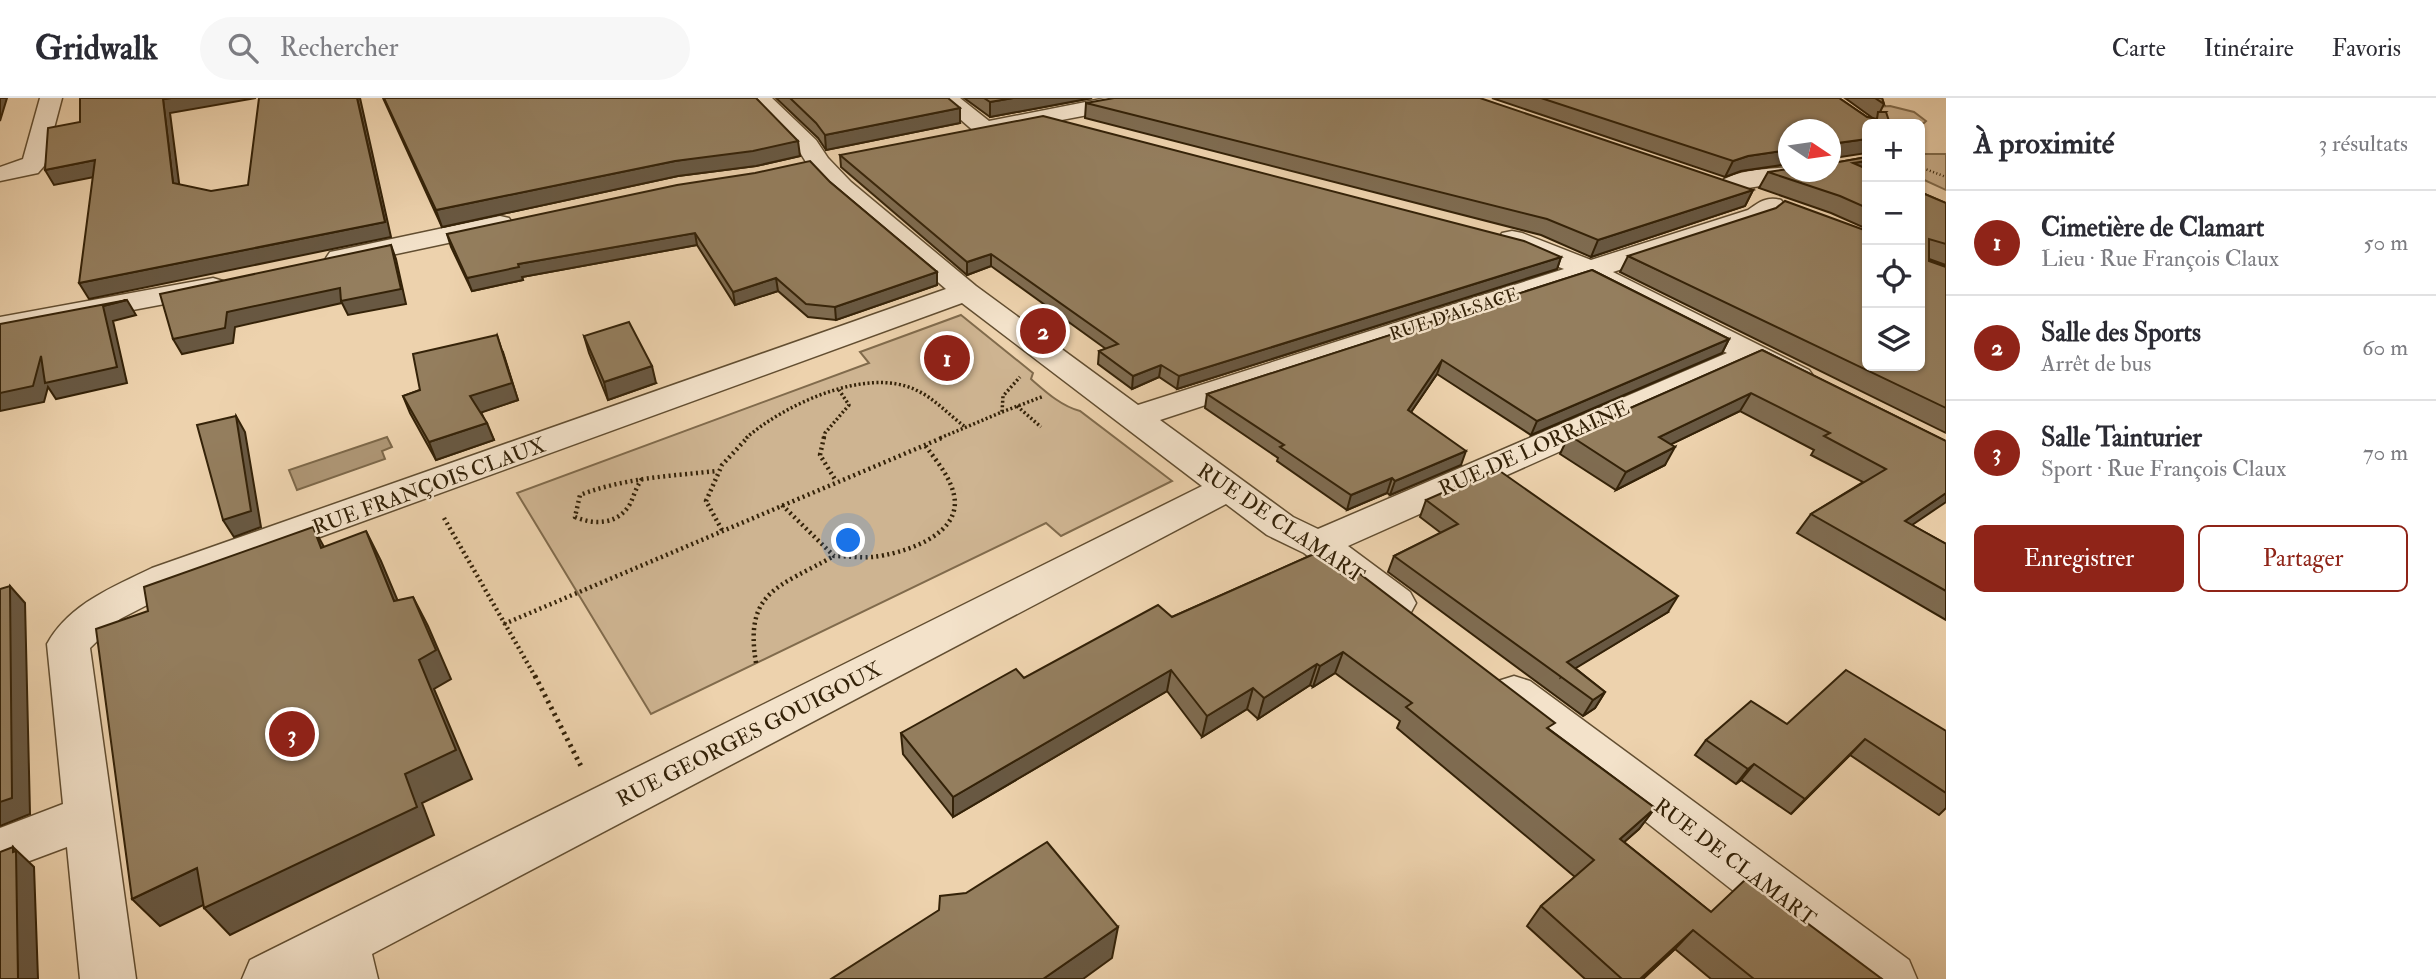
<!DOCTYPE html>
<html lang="fr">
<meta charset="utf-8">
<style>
body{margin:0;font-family:"IM FELL Double Pica",serif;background:#f7f7f7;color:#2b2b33}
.controls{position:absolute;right:21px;top:21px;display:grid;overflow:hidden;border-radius:10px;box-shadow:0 2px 5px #0004}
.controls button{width:63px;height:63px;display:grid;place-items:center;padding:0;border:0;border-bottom:2px solid #e1e1e2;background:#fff;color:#2b2b33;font:35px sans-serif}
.compass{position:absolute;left:1778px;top:21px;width:63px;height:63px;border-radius:50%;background:#fff;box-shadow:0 2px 5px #0004;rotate:103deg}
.you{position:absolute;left:849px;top:443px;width:24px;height:24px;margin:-18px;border:5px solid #fff;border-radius:50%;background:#1a73e8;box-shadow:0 0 0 10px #1a73e833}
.badge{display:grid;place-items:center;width:46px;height:46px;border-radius:50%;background:#8f2418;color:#fff;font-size:23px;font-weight:700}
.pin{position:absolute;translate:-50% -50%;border:4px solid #fff;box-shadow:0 2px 7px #0006}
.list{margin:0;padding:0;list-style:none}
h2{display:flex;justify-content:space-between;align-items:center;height:91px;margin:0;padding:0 28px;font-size:30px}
h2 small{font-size:23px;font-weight:400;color:#7c7c81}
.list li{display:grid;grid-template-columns:46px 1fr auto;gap:21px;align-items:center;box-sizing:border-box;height:105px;padding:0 28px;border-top:2px solid #e1e1e2}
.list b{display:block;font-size:26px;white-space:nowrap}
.list p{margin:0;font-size:23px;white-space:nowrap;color:#7c7c81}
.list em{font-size:23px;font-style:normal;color:#7c7c81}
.actions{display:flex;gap:14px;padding:21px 28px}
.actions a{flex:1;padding:16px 0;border:2px solid #8f2418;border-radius:10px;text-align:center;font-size:24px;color:#8f2418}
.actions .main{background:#8f2418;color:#fff}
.icon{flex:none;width:38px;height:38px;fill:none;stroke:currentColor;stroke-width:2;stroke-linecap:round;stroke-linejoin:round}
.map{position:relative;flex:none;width:1946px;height:881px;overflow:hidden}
header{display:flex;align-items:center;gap:42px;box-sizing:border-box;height:98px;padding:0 35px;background:#fff;border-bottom:2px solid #e1e1e2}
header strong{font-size:33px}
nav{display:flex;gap:38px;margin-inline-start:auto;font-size:24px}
.search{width:490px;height:63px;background:#f7f7f7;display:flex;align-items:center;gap:18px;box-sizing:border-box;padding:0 24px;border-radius:38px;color:#7c7c81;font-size:26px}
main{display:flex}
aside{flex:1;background:#fff}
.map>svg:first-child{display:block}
.green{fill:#ceb491;stroke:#816b4c;stroke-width:2}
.water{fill:#ae9675;stroke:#7d6849;stroke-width:2}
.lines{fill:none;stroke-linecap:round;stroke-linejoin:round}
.minor-casing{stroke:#624e31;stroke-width:3}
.path-far3{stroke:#342208;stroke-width:2.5;stroke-dasharray:1 2.5;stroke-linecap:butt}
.path-far2{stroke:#342208;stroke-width:3.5;stroke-dasharray:2 2.5;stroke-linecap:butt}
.path-far1{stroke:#342208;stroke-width:4.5;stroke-dasharray:2 3.5;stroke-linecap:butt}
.path{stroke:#342208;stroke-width:5;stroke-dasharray:2.5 4.5;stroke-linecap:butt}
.minor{fill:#f3e2ca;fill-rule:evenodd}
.wall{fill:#7f6c51;stroke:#342208;stroke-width:2}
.shaded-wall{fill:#685842;stroke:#342208;stroke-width:2}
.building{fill:#947e5e;stroke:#342208;stroke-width:2}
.labels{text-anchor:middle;stroke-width:5;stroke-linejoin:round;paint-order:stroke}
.far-street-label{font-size:18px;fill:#342208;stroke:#f3e2ca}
.street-label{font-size:21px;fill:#342208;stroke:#f3e2ca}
</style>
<header>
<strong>Gridwalk</strong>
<div class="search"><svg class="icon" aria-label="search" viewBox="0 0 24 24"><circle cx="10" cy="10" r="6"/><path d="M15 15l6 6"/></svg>Rechercher</div>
<nav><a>Carte</a><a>Itinéraire</a><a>Favoris</a></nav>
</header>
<main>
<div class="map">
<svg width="1946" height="881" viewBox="0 0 1946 881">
<rect width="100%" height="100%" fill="#edd2ad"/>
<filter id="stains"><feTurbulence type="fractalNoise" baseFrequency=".00286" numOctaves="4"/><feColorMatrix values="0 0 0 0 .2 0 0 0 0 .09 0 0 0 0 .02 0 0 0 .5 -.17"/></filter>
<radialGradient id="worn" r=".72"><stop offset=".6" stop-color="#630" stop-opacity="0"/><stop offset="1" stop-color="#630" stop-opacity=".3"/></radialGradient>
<!-- green -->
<g class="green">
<path d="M1890 8 1914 14 1926 23 1924 25H1899L1884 21 1875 9Z"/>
<path d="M1920 56H1946V92L1920 80Z"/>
<path d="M961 217 1033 275 1031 281C1046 294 1061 308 1080 313L1172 383 1061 438 1046 425 651 616 517 395 869 265 860 254Z"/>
</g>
<!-- water -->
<path class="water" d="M387 339 392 349 382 353 385 361 297 392 289 372Z"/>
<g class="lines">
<!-- minor casing -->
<g class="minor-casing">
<g id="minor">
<path d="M40 0H62L44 68 38 75 0 83V69L23 61Z"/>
<path d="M748 0H772L816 42 828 60 851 84 976 188 1138 307 1564 171 1502 147 1498 141 1502 135 1512 133 1522 135 1591 162 1748 112C1759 104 1767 98 1781 102L1785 107 1766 124 1613 174 1809 272 1814 279 1809 286C1788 291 1770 277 1751 268L1348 448 1410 494 1416 505 1410 516 1396 520 1382 516 1304 455 1267 437 1226 406 372 856 378 881H242L250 862 1202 388 962 205 180 490 120 521 90 550 136 881H80L67 749 0 774V730L63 706 47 546C69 506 113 489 152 470L946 191 833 94 809 69 798 51ZM1586 182 1727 255 1318 431 1293 419 1160 322Z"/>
<path d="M936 0H960L989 23 1106 0H1151L1148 5 1140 7 984 37 976 35Z"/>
<path d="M1788 69V74H1817L1814 79 1748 90 1725 100 1716 97 1712 92C1727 71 1765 72 1788 69Z"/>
<path d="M500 118 509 120 513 126 509 132 340 168 330 166 326 160 330 154 340 152Z"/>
<path d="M213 180 223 183 227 189 223 195 0 237V219Z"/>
<path d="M1514 578 1530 583 1909 862 1917 881H1845L1498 607 1492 595 1498 583Z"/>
</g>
</g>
<!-- path-far3 -->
<path class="path-far3" d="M1920 69 1946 79"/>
<!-- path-far2 -->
<g class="path-far2">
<path d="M1017 308 1041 329"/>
<path d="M1002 314 1044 298"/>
<path d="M746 340C784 307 866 268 916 292 934 300 949 317 964 328"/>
<path d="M824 340 825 335 849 307 839 292"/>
<path d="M940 340 1002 314 1003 298 1020 279"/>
</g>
<!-- path-far1 -->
<g class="path-far1">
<path d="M824 339 820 357 836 383"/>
<path d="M642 381C636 389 634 398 630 406 618 427 594 427 575 419L580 397C624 380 670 378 717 373"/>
<path d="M782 407 834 458C847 458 859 460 872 459 901 456 963 438 954 397 950 378 935 361 924 346"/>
<path d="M444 420 536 580"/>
<path d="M722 432 706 403 722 367 748 339"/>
<path d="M504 526 944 339"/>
<path d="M756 565C744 493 779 489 834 458"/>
</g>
<!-- path -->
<path class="path" d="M535 578 582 670"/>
<!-- minor -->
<use href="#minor" class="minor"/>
</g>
<!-- wall -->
<g class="wall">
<path d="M383 0H756L800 58 756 68 678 78 442 129Z"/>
<path d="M776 0H948L960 25 826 52 818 40Z"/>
<path d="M964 0H1092L990 19Z"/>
<path d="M1492 0H1839L1867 19 1874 21 1845 0H1882L1884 6 1880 14H1886L1833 62 1839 64 1867 59V131L1831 115 1759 90 1768 74H1830V32H1788V68V66L1741 73 1725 79Z"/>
<path d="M1086 5 1753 92 1745 108 1591 159 1541 137 1085 20Z"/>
<path d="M840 57 1561 159 1557 171 1177 291 1159 279 1132 291 1098 266 1099 253 1106 251 991 168 967 177 841 69Z"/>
<path d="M830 84 937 174V187L836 222 808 219 778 193 735 207 697 147 522 179 523 182 472 193 451 149 447 136Z"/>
<path d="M1920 94 1946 105V167L1929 161V163L1946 169V335L1620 174 1628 158 1867 268Z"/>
<path d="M1592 172 1729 241 1722 255 1531 337 1437 276 1411 314 1461 367 1390 397 1387 395 1347 412 1277 363 1278 360 1205 310 1207 296Z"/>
<path d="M584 238 656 285 608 302 589 255Z"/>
<path d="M1762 252 1946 343 1912 427 1946 446V522L1797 435 1811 416 1863 384 1811 357 1814 352 1740 313 1671 346 1665 367 1616 392 1560 356 1569 337Z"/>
<path d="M503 254 518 302 481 314 494 342 436 362 410 315 403 298 420 292Z"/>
<path d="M1426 402 1668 514 1575 570 1605 594 1595 610 1583 618 1388 474 1394 458 1441 435 1420 419Z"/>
<path d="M1314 456 1655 710 1639 731 1624 744 1711 814 1882 881H1711L1675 851 1643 881H1585L1527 828 1541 808 1575 779 1397 630 1400 623 1335 575 1313 589 1310 587 1258 621 1247 611 1202 639 1167 593 953 719 903 656 901 635 1024 580 1172 519Z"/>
<path d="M1787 626 1946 633V710L1939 717 1850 657 1791 716 1741 682 1736 686 1695 657 1706 642Z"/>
</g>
<!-- shaded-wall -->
<g class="shaded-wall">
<path d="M0 0H7L0 23Z"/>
<path d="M171 0H256L170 15 181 100 173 85 163 1Z"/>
<path d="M357 0H360L391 139 89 201 79 185 385 124Z"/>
<path d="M1013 0H1092L990 19V4Z"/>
<path d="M960 10V25L826 52 825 37Z"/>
<path d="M1867 41V55L1834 60 1836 56 1838 45Z"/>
<path d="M798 43 800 58 756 68 678 78 442 129 436 112 675 63Z"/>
<path d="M1788 52V66L1741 73 1725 79 1733 63 1748 58Z"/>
<path d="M95 62 104 77 54 87 45 72Z"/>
<path d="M1867 63V78L1853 65Z"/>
<path d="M1753 92 1745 108 1591 159 1598 142Z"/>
<path d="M695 135 697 147 522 179 523 182 472 193 467 180 518 166Z"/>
<path d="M391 147 396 161 406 206 348 217 342 205 235 229 233 245 182 256 173 241 227 214Z"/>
<path d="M991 156V168L967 177V164Z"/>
<path d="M1561 159 1557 171 1177 291 1179 278Z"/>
<path d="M937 174V187L836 222 835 209Z"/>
<path d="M776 180 778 193 735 207 733 194Z"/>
<path d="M127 202 136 217 113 223 127 285 56 301 48 289 44 304 0 313V295L41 258 103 208Z"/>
<path d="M497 237 518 302 477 316 470 298Z"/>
<path d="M1729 241 1722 255 1531 337 1537 323Z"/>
<path d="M1442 262 1437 276 1403 326 1408 312Z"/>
<path d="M1161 267 1159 279 1132 291 1133 278Z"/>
<path d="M652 268 656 285 608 302 604 284Z"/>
<path d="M1751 295 1740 313 1649 357 1659 339Z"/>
<path d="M236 318 245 334 261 429 234 439 223 422Z"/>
<path d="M487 325 494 342 436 362 429 344Z"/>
<path d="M1675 349 1665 367 1616 392 1626 374Z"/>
<path d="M1466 353 1461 367 1390 397 1395 383Z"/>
<path d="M1392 380 1387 395 1347 412 1351 397Z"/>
<path d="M1946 395V404L1890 442 1905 423Z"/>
<path d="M313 429 329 458 321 450Z"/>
<path d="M366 433 381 463 410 532 394 503Z"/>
<path d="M10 488 25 505 30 716 0 728V704Z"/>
<path d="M1678 498 1668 514 1561 579 1567 564Z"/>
<path d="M413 499 428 528 451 581 434 591 472 681 422 705 434 737 230 837 204 810 405 676 419 562Z"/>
<path d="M1343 554 1335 575 1313 589 1320 568Z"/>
<path d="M1317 566 1310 587 1258 621 1264 600Z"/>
<path d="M1171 572 1167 593 953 719V699Z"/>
<path d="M1253 590 1247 611 1202 639 1207 618Z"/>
<path d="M1605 594 1595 610 1583 618 1593 602Z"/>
<path d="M1865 641 1850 657 1791 716 1805 701Z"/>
<path d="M1754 666 1741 682 1736 686 1748 671Z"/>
<path d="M1655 710 1639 731 1605 761 1620 741Z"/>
<path d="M13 749 34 769 38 881H18Z"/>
<path d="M197 770 222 798 160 828 132 801Z"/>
<path d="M1118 829 1112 860 1083 881H1043Z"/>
<path d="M1693 832 1675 851 1643 881H1640Z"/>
</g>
<!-- building -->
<g class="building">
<path d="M80 0H171L163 1 173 85 211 93 248 87 259 0H357L385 124 79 185 95 62 45 72 48 30 80 24Z"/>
<path d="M384 0H756L798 43 753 53 675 63 436 112Z"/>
<path d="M790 0H948L960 10 825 37 816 25Z"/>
<path d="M984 0H1013L990 4Z"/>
<path d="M1114 0H1480L1753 92 1598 142 1547 121 1086 5Z"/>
<path d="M1541 0H1839L1867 19 1877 21 1878 14H1886L1890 26H1867V41L1838 45 1836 56H1830V32H1788V52L1748 58 1733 63Z"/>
<path d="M1875 0H1882L1884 6Z"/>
<path d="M1043 18 1524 143 1561 159 1179 278 1161 267 1133 278 1099 253 1118 246 991 156 967 164 840 57Z"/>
<path d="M1867 59V63L1853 65 1867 71V110L1840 98 1768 74 1788 71V74H1830V61L1839 64Z"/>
<path d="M810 63 830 84 937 174 835 209 806 206 776 180 733 194 695 135 518 166 519 169 467 180 447 136 677 87 755 75Z"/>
<path d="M1920 94 1946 105V146L1929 141V163L1946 169V310L1628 158 1776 110 1785 103 1867 133V268H1920Z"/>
<path d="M391 147 401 191 341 203 340 190 227 214 225 230 173 241 160 196Z"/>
<path d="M1592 172 1729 241 1537 323 1442 262 1408 312 1466 353 1395 383 1392 380 1351 397 1280 349 1284 347 1207 296Z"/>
<path d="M127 202 103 208 117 269 45 285 41 258 33 288 0 295V226Z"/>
<path d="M629 224 652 268 604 284 584 238Z"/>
<path d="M497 237 512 285 470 298 487 325 429 344 403 298 420 292 413 256Z"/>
<path d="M1762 252 1946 343V395L1905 423 1946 446V493L1811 416 1886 371 1824 338 1830 335 1751 295 1659 339 1675 349 1626 374 1569 337Z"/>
<path d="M236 318 251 413 223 422 197 327Z"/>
<path d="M1497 371 1678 498 1567 564 1605 594 1593 602 1394 458 1458 426 1426 402Z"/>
<path d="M313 429 321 450 366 433 394 503 413 499 436 552 419 562 456 652 405 676 417 709 204 810 197 770 132 801 96 531 148 513 144 489Z"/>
<path d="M1314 456 1344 478 1356 473 1555 625 1547 630 1655 710 1620 741 1711 814 1747 780 1882 881H1754L1693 832 1640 881H1622L1541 808 1594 762 1406 609 1412 605 1343 554 1320 568 1317 566 1264 600 1253 590 1207 618 1171 572 953 699 901 635 1016 571 1024 580 1158 507 1172 519Z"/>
<path d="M10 488 12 700 0 704V491Z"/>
<path d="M1846 572 1946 633V695L1865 641 1805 701 1754 666 1748 671 1706 642 1751 603 1787 626Z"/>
<path d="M1047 744 1118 829 1043 881H831L939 812 940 798 966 795Z"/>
<path d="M13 749V754L16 753 18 881H0V754Z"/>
</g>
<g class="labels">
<!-- far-street labels -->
<g class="far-street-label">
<text transform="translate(1454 216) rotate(-18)" y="6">RUE D'ALSACE</text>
</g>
<!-- street labels -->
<g class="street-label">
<text transform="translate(1534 350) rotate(-24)" y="7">RUE DE LORRAINE</text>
<text transform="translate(429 388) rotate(-20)" y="7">RUE FRANÇOIS CLAUX</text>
<text transform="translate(1281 425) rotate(34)" y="7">RUE DE CLAMART</text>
<text transform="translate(749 636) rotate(-27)" y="7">RUE GEORGES GOUIGOUX</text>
<text transform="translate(1735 764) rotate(37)" y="7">RUE DE CLAMART</text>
</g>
</g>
<rect width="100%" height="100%" filter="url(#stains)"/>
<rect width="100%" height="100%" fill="url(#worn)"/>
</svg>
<div class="controls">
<button>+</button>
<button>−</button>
<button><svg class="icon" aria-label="locate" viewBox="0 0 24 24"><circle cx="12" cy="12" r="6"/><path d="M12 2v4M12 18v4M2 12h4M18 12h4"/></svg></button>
<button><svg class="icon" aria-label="layers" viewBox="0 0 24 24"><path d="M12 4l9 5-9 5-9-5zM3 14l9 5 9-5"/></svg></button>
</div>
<svg class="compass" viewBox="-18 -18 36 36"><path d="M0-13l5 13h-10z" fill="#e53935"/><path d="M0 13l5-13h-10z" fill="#7c7c81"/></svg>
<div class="you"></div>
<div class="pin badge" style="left:947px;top:260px">1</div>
<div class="pin badge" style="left:1043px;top:233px">2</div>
<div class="pin badge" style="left:292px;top:636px">3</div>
</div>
<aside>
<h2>À proximité<small>3 résultats</small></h2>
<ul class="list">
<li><span class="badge">1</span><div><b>Cimetière de Clamart</b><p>Lieu · Rue François Claux</p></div><em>50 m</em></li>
<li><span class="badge">2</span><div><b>Salle des Sports</b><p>Arrêt de bus</p></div><em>60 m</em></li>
<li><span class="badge">3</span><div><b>Salle Tainturier</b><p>Sport · Rue François Claux</p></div><em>70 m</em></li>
</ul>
<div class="actions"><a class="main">Enregistrer</a><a>Partager</a></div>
</aside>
</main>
